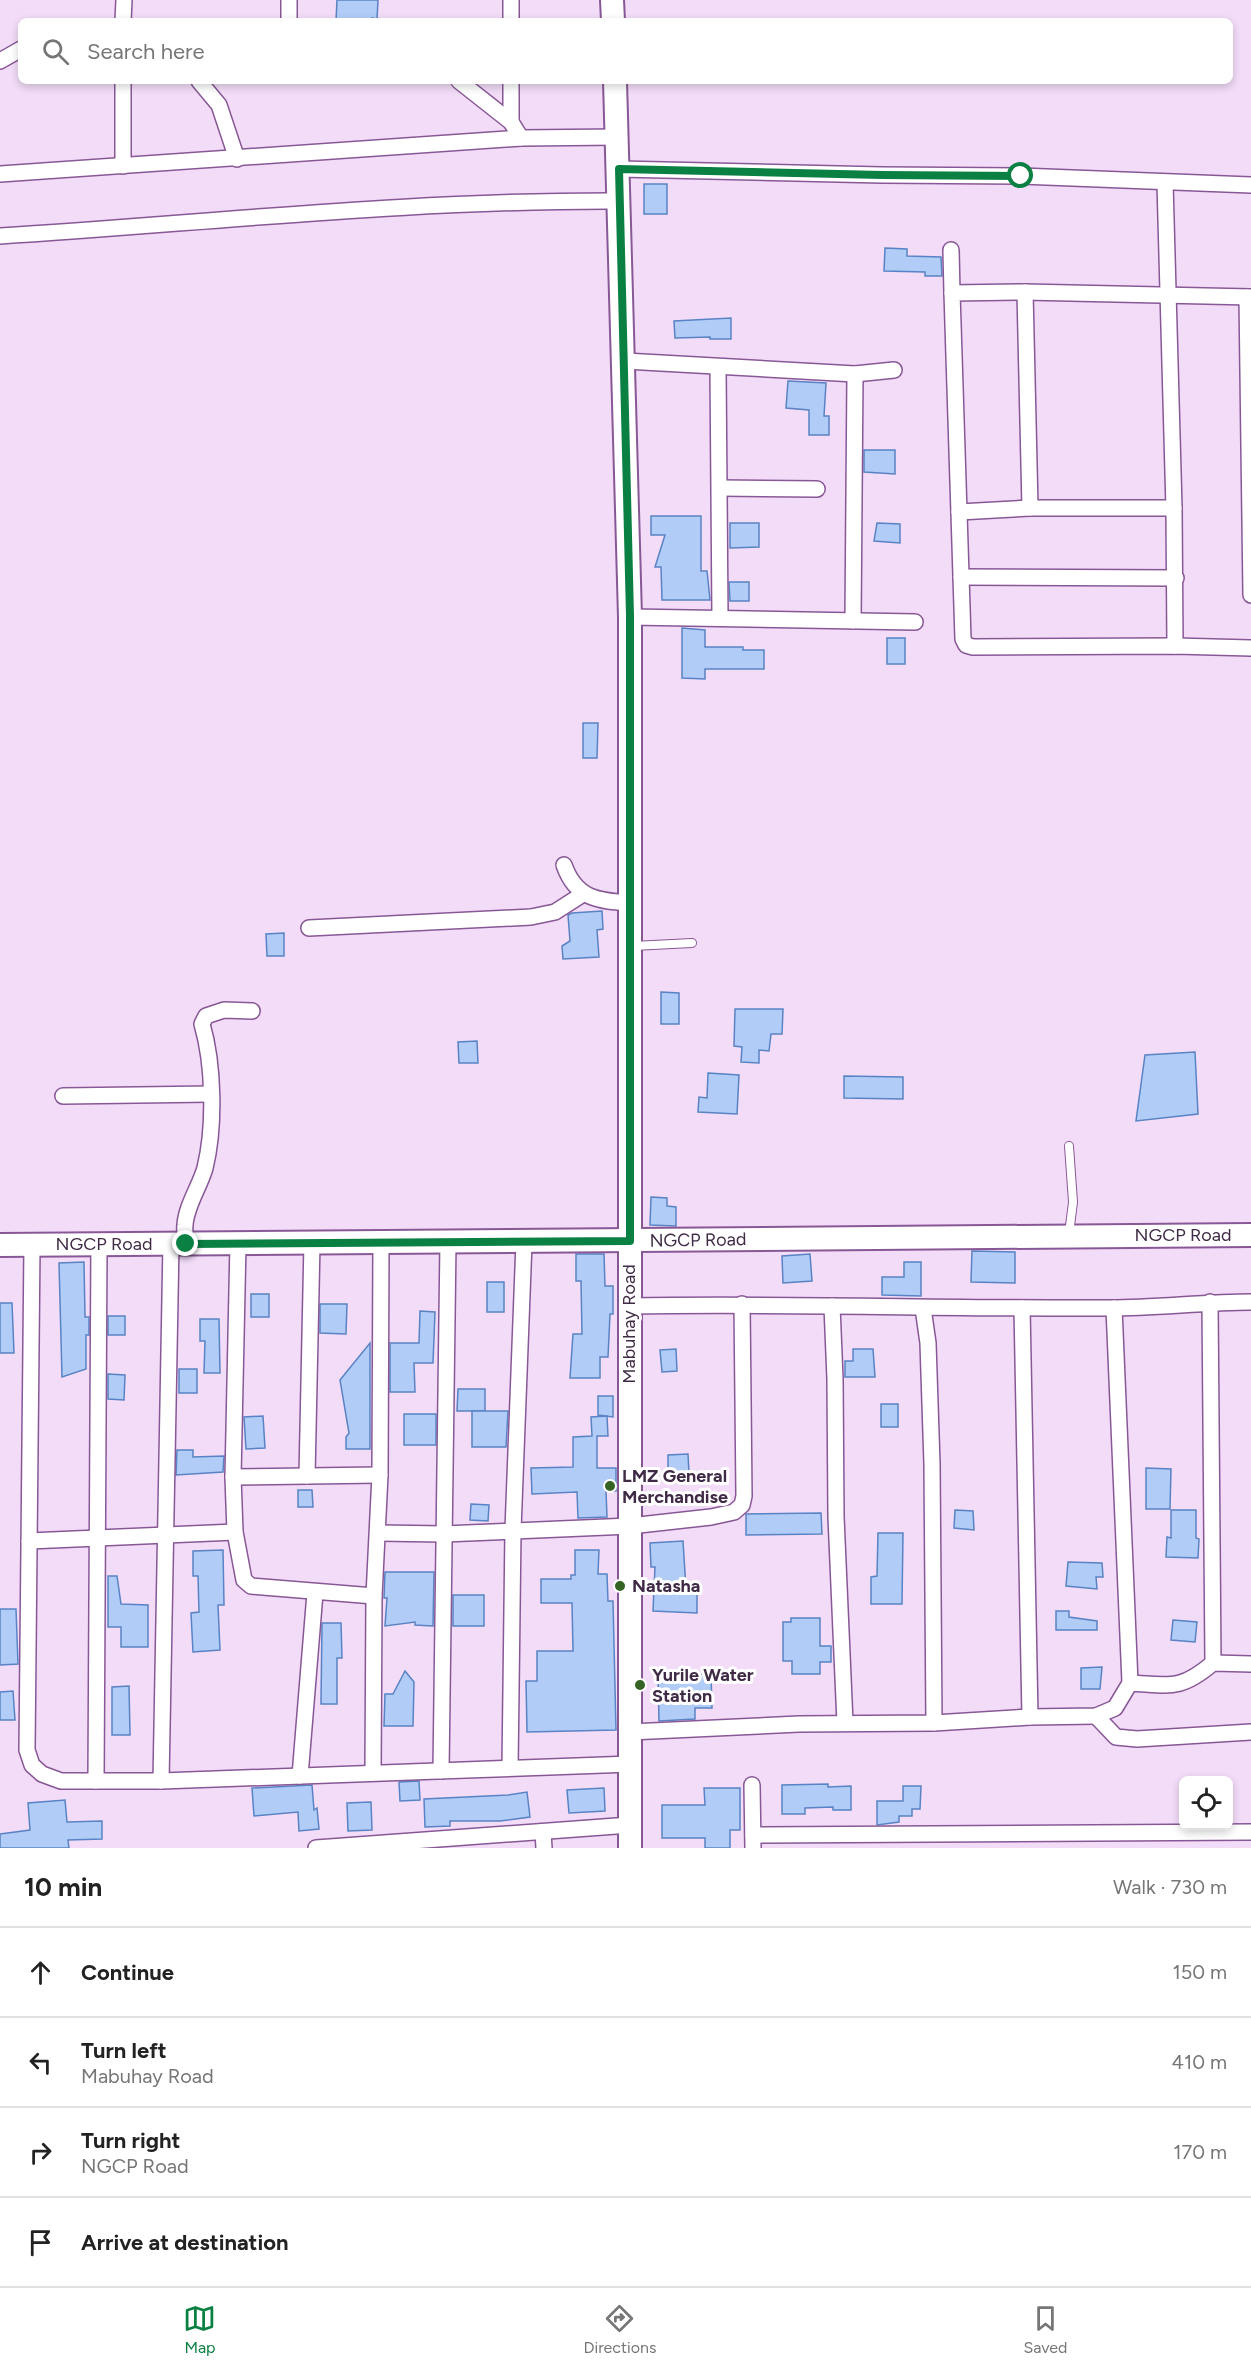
<!DOCTYPE html>
<meta charset="utf-8">
<style>
body{margin:0;font-family:Figtree,sans-serif;background:#f6f6f6;color:#222}
.controls{position:absolute;right:18px;bottom:18px;display:grid;overflow:hidden;border-radius:9px;box-shadow:0 3px 9px #0003}
.controls button{width:54px;height:54px;display:grid;place-items:center;padding:0;border:0;border-bottom:2px solid #e0e0e0;background:#fff;color:#222;font:30px sans-serif}
.stop{position:absolute;width:18px;height:18px;margin:-14px;border:4px solid #0b8043;border-radius:50%;background:#fff}
.stop.end{background:#0b8043;border-color:#fff;box-shadow:0 2px 6px #0008}
.list{margin:0;padding:0;list-style:none}
h2{display:flex;justify-content:space-between;align-items:center;height:78px;margin:0;padding:0 24px;font-size:26px}
h2 small{font-size:20px;font-weight:400;color:#767676}
.list li{display:grid;grid-template-columns:39px 1fr auto;gap:18px;align-items:center;box-sizing:border-box;height:90px;padding:0 24px;border-top:2px solid #e0e0e0}
.list b{display:block;font-size:22px;white-space:nowrap}
.list p{margin:0;font-size:20px;white-space:nowrap;color:#767676}
.list em{font-size:20px;font-style:normal;color:#767676}
.icon{flex:none;width:33px;height:33px;fill:none;stroke:currentColor;stroke-width:2;stroke-linecap:round;stroke-linejoin:round}
.map{position:relative;flex:none;width:1251px;height:1848px;overflow:hidden}
.search{position:absolute;background:#fff;box-shadow:0 3px 9px #0003;left:18px;right:18px;top:18px;height:66px;display:flex;align-items:center;gap:15px;box-sizing:border-box;padding:0 21px;border-radius:9px;color:#767676;font-size:22px}
.sheet{height:438px;background:#fff}
nav{display:flex;justify-content:space-around;align-items:center;box-sizing:border-box;height:84px;border-top:2px solid #e0e0e0;background:#fff;font-size:16px;color:#767676}
nav a{display:grid;justify-items:center;gap:3px}
nav .on{color:#0b8043}
.map>svg:first-child{display:block}
.building{fill:#b1cdf7;stroke:#5983c4;stroke-width:1.5}
.lines{fill:none;stroke-linecap:round;stroke-linejoin:round}
.lane-casing{stroke:#885896;stroke-width:10}
.street-casing{stroke:#885896;stroke-width:18}
.secondary-casing{stroke:#885896;stroke-width:26}
.lane{stroke:#fff;stroke-width:8}
.street{stroke:#fff;stroke-width:15}
.secondary{stroke:#fff;stroke-width:22}
.route{stroke:#0b8043;stroke-width:8}
.poi-dot{fill:#346323;stroke:#fff;stroke-width:2}
.labels{text-anchor:middle;stroke-width:6;stroke-linejoin:round;paint-order:stroke}
.street-label{font-size:18px;fill:#402b46;stroke:#fff}
.poi-label{font-size:18px;font-weight:bold;fill:#402b46;stroke:#fff;text-anchor:start}
</style>
<div class="map">
<svg width="1251" height="1848" viewBox="0 0 1251 1848">
<rect width="100%" height="100%" fill="#f2dcf8"/>
<!-- building -->
<g class="building">
<path d="M337 0H378L377 19 372 18V21H336Z"/>
<rect x="644" y="184" width="23" height="30"/>
<path d="M885 248 907 249V256L941 257 942 276H925V272L884 271Z"/>
<path d="M731 318V339H710V337L675 338 674 321Z"/>
<path d="M788 381 826 383 824 416H829V435H809V410L786 408Z"/>
<path d="M864 450H895V474L864 472Z"/>
<path d="M651 516H701V571H707L710 600H662L661 567H655L665 535H651Z"/>
<path d="M730 523H759V547L730 548Z"/>
<path d="M877 523 900 524V543L874 541Z"/>
<path d="M729 582H749V601H730Z"/>
<path d="M682 628 705 630V647H743V650H764V669H705V679L682 678Z"/>
<rect x="887" y="638" width="18" height="26"/>
<path d="M583 723H598L597 758H583Z"/>
<path d="M602 911 603 929 597 930 599 957 563 959 562 946 570 941 568 915 572 913Z"/>
<path d="M284 933V956H267L266 934Z"/>
<path d="M661 992 679 993V1024H661Z"/>
<path d="M735 1009H783L782 1034H771L769 1051 759 1050V1063L741 1062 742 1047 734 1046Z"/>
<path d="M477 1041 478 1063H459L458 1042Z"/>
<path d="M1195 1052 1198 1114 1136 1121 1145 1055Z"/>
<path d="M708 1073 739 1075 737 1114 698 1112 699 1097 707 1098Z"/>
<path d="M844 1076 903 1077V1099L844 1098Z"/>
<path d="M651 1197 667 1198V1206L676 1207V1226L650 1225Z"/>
<path d="M972 1251 1015 1252V1283L971 1282Z"/>
<path d="M576 1254H604L605 1286H613V1314H610L608 1357H600V1378H570L573 1334H582L581 1281H576Z"/>
<path d="M810 1254 812 1281 783 1283 782 1256Z"/>
<path d="M84 1262 85 1317H89V1335H86V1369L62 1377 59 1263Z"/>
<path d="M904 1262H921V1296L882 1295V1277H904Z"/>
<rect x="487" y="1282" width="17" height="30"/>
<rect x="251" y="1294" width="18" height="23"/>
<path d="M0 1303H12L14 1353H0Z"/>
<path d="M320 1304H347L346 1334 320 1333Z"/>
<path d="M420 1311 435 1312 433 1363H414L415 1392H390V1343H419Z"/>
<rect x="108" y="1316" width="17" height="19"/>
<path d="M200 1319H219L220 1373H204L205 1341H200Z"/>
<path d="M370 1343V1449H346V1437L349 1433 340 1380Z"/>
<path d="M676 1349 677 1371 662 1372 660 1350Z"/>
<path d="M853 1349H873L875 1377H845V1361H853Z"/>
<rect x="179" y="1369" width="18" height="24"/>
<path d="M108 1374 125 1375 124 1400 108 1399Z"/>
<path d="M458 1389H485V1411H457Z"/>
<path d="M598 1396H613V1417L598 1415Z"/>
<rect x="881" y="1404" width="17" height="23"/>
<path d="M472 1411H508L506 1447H472Z"/>
<rect x="404" y="1414" width="32" height="31"/>
<path d="M263 1416 265 1448 246 1449 244 1417Z"/>
<path d="M607 1416 608 1436H597V1468H616V1491H606L607 1517 578 1518 577 1492 532 1494 531 1468 573 1467V1437L592 1436 591 1417Z"/>
<path d="M177 1450H193V1457L224 1456 223 1472 176 1475Z"/>
<path d="M688 1454 689 1473 668 1474V1455Z"/>
<path d="M1146 1468 1171 1469 1170 1509H1146Z"/>
<path d="M298 1490H312L313 1507H298Z"/>
<path d="M471 1504 489 1505 488 1521 470 1520Z"/>
<path d="M955 1510 973 1511 974 1530 954 1528Z"/>
<path d="M1171 1510H1196V1538L1199 1539 1198 1558 1166 1557 1167 1537 1171 1538Z"/>
<path d="M821 1513 822 1534 746 1535V1514Z"/>
<path d="M878 1533H903L902 1604H871V1577L877 1576Z"/>
<path d="M683 1541 686 1589H697V1613L653 1611 655 1567H651L650 1543Z"/>
<path d="M223 1550 224 1605H218L220 1650 193 1652 191 1613 199 1612 198 1576H193V1551Z"/>
<path d="M575 1550H599L598 1574H607L608 1601H613L616 1730 527 1732 526 1681H537V1651H573L572 1603H541V1579H571V1575H575Z"/>
<path d="M1068 1562 1102 1563 1103 1577H1096L1097 1589 1066 1586Z"/>
<path d="M385 1572H434L433 1626 415 1625V1622L385 1626 387 1598H384Z"/>
<path d="M108 1576H117L121 1604 148 1605V1647H121V1627H108Z"/>
<rect x="453" y="1595" width="31" height="31"/>
<path d="M0 1609H16L18 1664 0 1665Z"/>
<path d="M1056 1611H1069V1617L1097 1621V1630H1056Z"/>
<path d="M791 1618H820V1646H831V1662H820V1674H792V1661H783V1622H791Z"/>
<path d="M1173 1620 1197 1622 1195 1642 1171 1640Z"/>
<path d="M322 1623H341L342 1658H337V1704H321Z"/>
<path d="M1102 1667 1100 1689H1081V1668Z"/>
<path d="M405 1671 414 1682 413 1726H384L385 1694H393Z"/>
<path d="M711 1674 712 1708H695V1719L659 1721 658 1675Z"/>
<path d="M129 1686 130 1735H112V1687Z"/>
<path d="M13 1691 15 1720H0V1692Z"/>
<path d="M419 1781 420 1800 400 1801 399 1782Z"/>
<path d="M828 1784V1787L851 1786V1810H833V1807L805 1808V1814H782V1785Z"/>
<path d="M312 1785 314 1810 317 1808 319 1829 299 1831 298 1812 254 1816 252 1788Z"/>
<path d="M903 1786H921L920 1809H912V1816H899V1822L877 1825V1801H903Z"/>
<path d="M604 1788 605 1811 569 1813 567 1790Z"/>
<path d="M704 1788H740V1830H730V1848H705V1838H662V1805H705Z"/>
<path d="M527 1792 530 1817 500 1821H450V1826L425 1827 424 1799 508 1795Z"/>
<path d="M65 1800 67 1822 102 1821V1839L68 1840 69 1848H0V1834L30 1830 28 1803Z"/>
<path d="M371 1802 372 1830 348 1831 347 1803Z"/>
</g>
<g class="lines">
<!-- lane casing -->
<g class="lane-casing">
<g id="lane">
<path d="M633 946 692 943"/>
<path d="M1069 1146 1073 1202 1069 1234"/>
</g>
</g>
<!-- street casing -->
<g class="street-casing">
<g id="street">
<path d="M289 0V21"/>
<path d="M511 0V21"/>
<path d="M123 21 124 0"/>
<path d="M0 61 21 49"/>
<path d="M123 81V166"/>
<path d="M199 81 219 105 237 159"/>
<path d="M459 81 511 122 521 138 618 137"/>
<path d="M511 81V122"/>
<path d="M619 169 882 175 1021 176 1251 185"/>
<path d="M0 174 521 138"/>
<path d="M1165 183 1174 508 1175 646"/>
<path d="M0 236C206 223 413 200 620 201"/>
<path d="M951 250 952 293"/>
<path d="M1025 292 1030 508"/>
<path d="M1247 297 1251 595"/>
<path d="M1251 297 1025 292 952 293 963 639 966 645 973 647 1175 646 1251 648"/>
<path d="M625 361 855 374 894 370"/>
<path d="M718 367 720 617"/>
<path d="M720 488 817 489"/>
<path d="M959 512 1030 508H1174"/>
<path d="M961 577 1176 578"/>
<path d="M630 617 915 622"/>
<path d="M853 621 855 374"/>
<path d="M564 865C576 899 598 901 631 903"/>
<path d="M309 928 531 917 555 912 583 894"/>
<path d="M63 1096 211 1094"/>
<path d="M238 1243 233 1477 235 1532 244 1580 251 1586 263 1587 374 1596"/>
<path d="M186 1244C186 1238 184 1231 185 1225 186 1206 200 1186 205 1168 215 1127 214 1065 202 1024L206 1016 224 1010 252 1011"/>
<path d="M32 1245 27 1750 32 1765 42 1774 61 1781H161L631 1764"/>
<path d="M1210 1302 1213 1663"/>
<path d="M629 1306C790 1303 950 1309 1110 1308 1157 1308 1204 1302 1251 1302"/>
<path d="M832 1306 835 1379 836 1517 845 1723"/>
<path d="M923 1308 928 1343 932 1464 934 1723"/>
<path d="M307 1476 312 1243"/>
<path d="M233 1477 380 1475"/>
<path d="M379 1533 444 1534 630 1526 711 1517 734 1512 742 1505 744 1496 742 1304"/>
<path d="M29 1541 235 1532"/>
<path d="M1130 1683C1170 1685 1180 1691 1213 1663L1251 1664"/>
<path d="M1096 1716 1116 1737 1137 1739 1251 1732"/>
<path d="M1030 1717 1096 1716 1115 1708 1130 1683 1114 1308"/>
<path d="M630 1732 799 1724 934 1723 1030 1717 1022 1308"/>
<path d="M510 1768 513 1530 524 1242"/>
<path d="M441 1771 448 1242"/>
<path d="M373 1773 374 1596 380 1475 381 1243"/>
<path d="M300 1776 315 1593"/>
<path d="M96 1781 99 1244"/>
<path d="M161 1781 171 1244"/>
<path d="M752 1785 753 1848"/>
<path d="M543 1832 544 1848"/>
<path d="M753 1835 1251 1832"/>
<path d="M316 1848 630 1825"/>
</g>
</g>
<!-- secondary casing -->
<g class="secondary-casing">
<g id="secondary">
<path d="M612 0 613 21"/>
<path d="M615 81 630 617V1848"/>
<path d="M0 1245 1251 1235"/>
</g>
</g>
<!-- lane -->
<use href="#lane" class="lane"/>
<!-- street -->
<use href="#street" class="street"/>
<!-- secondary -->
<use href="#secondary" class="secondary"/>
</g>
<g class="lines">
<!-- route -->
<path class="route" d="M186 1244 630 1241V616L619 169 882 175 1021 176"/>
</g>
<!-- markers -->
<g class="poi-dot">
<circle cx="610" cy="1486" r="6"/>
<circle cx="620" cy="1586" r="6"/>
<circle cx="640" cy="1685" r="6"/>
</g>
<g class="labels">
<!-- street labels -->
<g class="street-label">
<text x="1183" y="1241">NGCP Road</text>
<text transform="translate(698 1240) rotate(-1)" y="6">NGCP Road</text>
<text x="104" y="1250">NGCP Road</text>
<text transform="translate(629 1324) rotate(-90)" y="6">Mabuhay Road</text>
</g>
<!-- poi labels -->
<g class="poi-label">
<text x="622" y="1482">LMZ General<tspan x="622" dy="21">Merchandise</tspan></text>
<text x="632" y="1592">Natasha</text>
<text x="652" y="1681">Yurile Water<tspan x="652" dy="21">Station</tspan></text>
</g>
</g>
</svg>
<div class="controls">
<button><svg class="icon" aria-label="locate" viewBox="0 0 24 24"><circle cx="12" cy="12" r="6"/><path d="M12 2v4M12 18v4M2 12h4M18 12h4"/></svg></button>
</div>
<div class="stop" style="left:1021px;top:176px"></div>
<div class="stop end" style="left:186px;top:1244px"></div>
<div class="search"><svg class="icon" aria-label="search" viewBox="0 0 24 24"><circle cx="10" cy="10" r="6"/><path d="M15 15l6 6"/></svg>Search here</div>
</div>
<section class="sheet">
<h2>10 min<small>Walk · 730 m</small></h2>
<ul class="list">
<li><svg class="icon" aria-label="ahead" viewBox="0 0 24 24"><path d="M12 20V5M6 11l6-6 6 6"/></svg><div><b>Continue</b></div><em>150 m</em></li>
<li><svg class="icon" aria-label="left" viewBox="0 0 24 24"><path d="M17 20v-9H6M10 6l-5 5 5 5"/></svg><div><b>Turn left</b><p>Mabuhay Road</p></div><em>410 m</em></li>
<li><svg class="icon" aria-label="right" viewBox="0 0 24 24"><path d="M7 20v-9h11M14 6l5 5-5 5"/></svg><div><b>Turn right</b><p>NGCP Road</p></div><em>170 m</em></li>
<li><svg class="icon" aria-label="arrive" viewBox="0 0 24 24"><path d="M6 21V4h12l-3 4 3 4H6"/></svg><div><b>Arrive at destination</b></div></li>
</ul>
</section>
<nav>
<a class="on"><svg class="icon" aria-label="map" viewBox="0 0 24 24"><path d="M3 6l6-2 6 2 6-2v14l-6 2-6-2-6 2zM9 4v14M15 6v14"/></svg>Map</a>
<a><svg class="icon" aria-label="directions" viewBox="0 0 24 24"><path d="M12 3l9 9-9 9-9-9zM9 14v-3h6M13 9l2 2-2 2"/></svg>Directions</a>
<a><svg class="icon" aria-label="saved" viewBox="0 0 24 24"><path d="M7 4h10v16l-5-4-5 4z"/></svg>Saved</a>
</nav>
